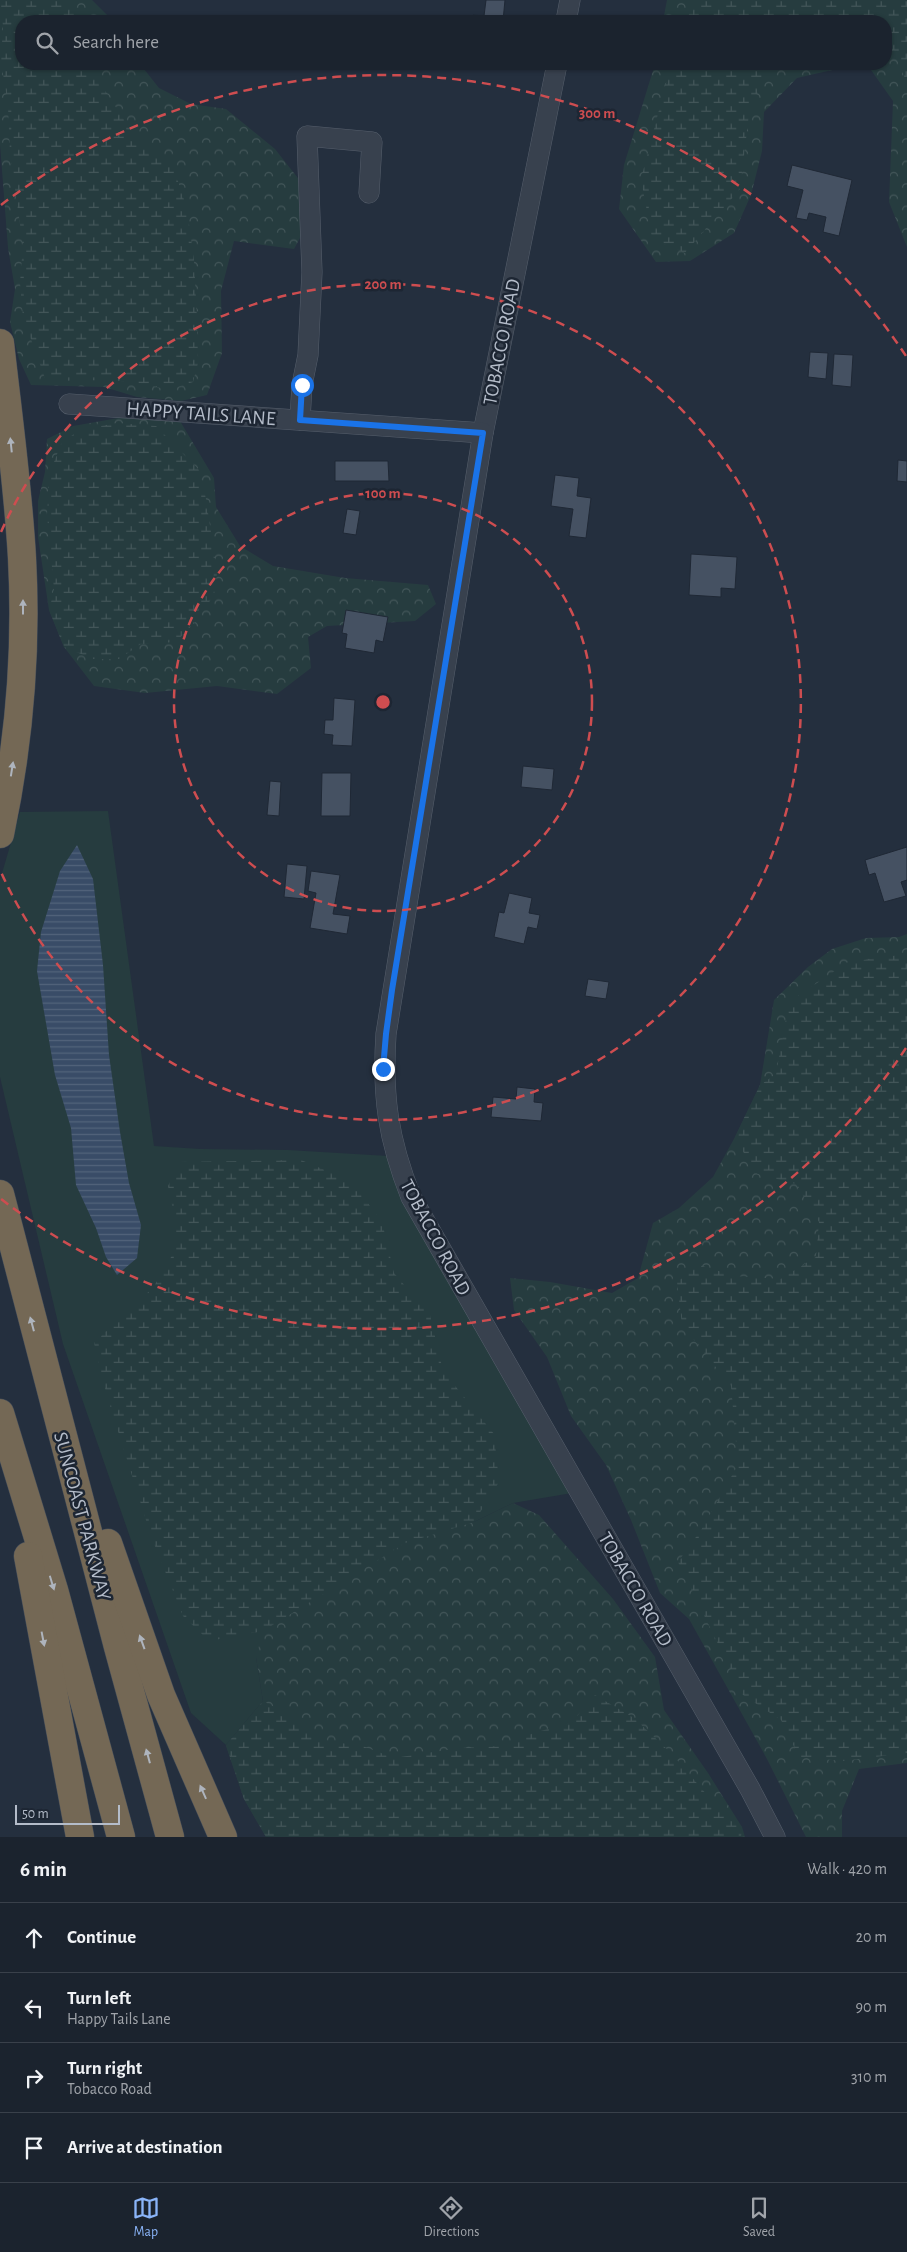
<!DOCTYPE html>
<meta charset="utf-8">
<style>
body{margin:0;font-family:"Alegreya Sans",sans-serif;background:#282f3a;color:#f1f3f6}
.scale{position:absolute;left:15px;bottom:12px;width:105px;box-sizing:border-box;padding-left:5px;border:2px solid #b4bcc9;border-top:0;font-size:14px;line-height:18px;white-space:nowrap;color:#b4bcc9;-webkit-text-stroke:4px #1d2633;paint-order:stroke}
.stop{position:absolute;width:15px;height:15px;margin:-11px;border:4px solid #1a73e8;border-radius:50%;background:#fff}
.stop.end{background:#1a73e8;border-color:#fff;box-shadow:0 1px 5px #0008}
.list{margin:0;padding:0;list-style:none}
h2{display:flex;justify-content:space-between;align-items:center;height:65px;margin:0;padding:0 20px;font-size:21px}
h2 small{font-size:16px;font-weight:400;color:#a0a4aa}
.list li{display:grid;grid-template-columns:32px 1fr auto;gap:15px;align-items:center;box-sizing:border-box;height:70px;padding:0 20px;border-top:1px solid #39404a}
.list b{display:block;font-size:19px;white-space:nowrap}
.list p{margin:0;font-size:16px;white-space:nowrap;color:#a0a4aa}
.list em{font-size:16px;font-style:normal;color:#a0a4aa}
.icon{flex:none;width:28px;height:28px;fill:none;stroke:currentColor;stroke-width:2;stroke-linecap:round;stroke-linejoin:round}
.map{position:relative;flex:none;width:907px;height:1837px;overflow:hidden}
.search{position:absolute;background:#1b232e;box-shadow:0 1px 4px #0004;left:15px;right:15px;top:15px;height:55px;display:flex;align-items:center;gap:12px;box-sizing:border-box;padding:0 18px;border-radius:20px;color:#a0a4aa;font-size:19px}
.sheet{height:345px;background:#1b232e}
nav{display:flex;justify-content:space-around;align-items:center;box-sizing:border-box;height:70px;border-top:1px solid #39404a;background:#1b232e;font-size:14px;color:#a0a4aa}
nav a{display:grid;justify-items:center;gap:2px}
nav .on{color:#8ab4f8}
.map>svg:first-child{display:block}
.green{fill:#263c3f}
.forest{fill:url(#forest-crowns)}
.wetland{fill:url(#wetland-marsh)}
.water{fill:url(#water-rules)}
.building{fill:#455162;stroke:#1f2835}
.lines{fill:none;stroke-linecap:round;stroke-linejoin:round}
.minor-casing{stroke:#565f6c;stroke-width:21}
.highway-casing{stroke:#434c59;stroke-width:29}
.minor{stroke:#38414e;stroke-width:20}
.highway{stroke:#746855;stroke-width:28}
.oneway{fill:#aeb4bd}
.route{stroke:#1a73e8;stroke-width:6}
.ring{fill:none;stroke:#ce4d50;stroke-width:2.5;stroke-dasharray:9 6}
.labels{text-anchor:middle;stroke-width:5;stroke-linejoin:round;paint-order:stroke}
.street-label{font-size:20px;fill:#b4bcc9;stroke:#1d2633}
.centre{fill:#ce4d50;stroke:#1d2633;stroke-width:2.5}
.ring-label{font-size:15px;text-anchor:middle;font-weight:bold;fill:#ce4d50;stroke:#1d2633;stroke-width:5;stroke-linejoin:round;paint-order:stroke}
</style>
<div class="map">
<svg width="907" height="1837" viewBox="0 0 907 1837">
<defs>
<pattern id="forest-crowns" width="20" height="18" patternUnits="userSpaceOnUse" patternTransform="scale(1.25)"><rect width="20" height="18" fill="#263c3f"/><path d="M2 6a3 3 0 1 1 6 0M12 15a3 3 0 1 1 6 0" fill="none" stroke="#435659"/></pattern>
<pattern id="wetland-marsh" width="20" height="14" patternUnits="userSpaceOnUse" patternTransform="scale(1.25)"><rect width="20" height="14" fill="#263c3f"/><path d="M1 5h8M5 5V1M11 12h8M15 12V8" fill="none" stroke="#435659"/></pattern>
<pattern id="water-rules" width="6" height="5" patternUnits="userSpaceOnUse" patternTransform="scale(1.25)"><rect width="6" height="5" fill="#394c67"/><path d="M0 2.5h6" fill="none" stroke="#53647b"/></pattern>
</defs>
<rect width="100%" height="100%" fill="#242f3e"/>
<!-- green -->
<path class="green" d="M108 811 154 1146 200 1149 288 1150 405 1157 423 1210 578 1492 513 1503 474 1522 256 1657 263 1701 226 1745 191 1713 63 1344 0 1077V880L20 812Z"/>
<!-- forest -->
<g class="forest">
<path d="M0 0H92L113 21H21V64H140L159 88 191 104 226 109 275 149 301 182 307 225 294 249 234 241 221 291 222 353 207 395 181 401 137 397 104 387 31 385 19 359 10 322 15 289 8 248 0 144Z"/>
<path d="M667 0H907V247L889 202 893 101 871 70 841 68 797 78 764 112 762 151 751 195 734 233 690 261 656 262 619 209 624 165 655 64H886V21H663Z"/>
<path d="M141 414 180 421 214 478 216 507 240 546 273 566 345 578 428 585 436 604 415 621 327 626 308 637 311 668 277 694 217 686 145 693 94 686 64 647 49 610 38 537V501L45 472 47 439 73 426Z"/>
<path d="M907 934V1763L859 1769 842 1811V1837H806L767 1759 689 1619 660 1593 631 1520 606 1465 571 1416 547 1357 514 1310 510 1278 550 1282 612 1293 638 1278 653 1223 679 1208 713 1177 735 1137 760 1085 774 1000 808 967 832 949 866 938 899 937Z"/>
<path d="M513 1503 539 1515 613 1599 655 1657 664 1710 708 1773 742 1827 745 1837H266L244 1799 226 1746 263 1701 256 1657 263 1631 405 1543 474 1522Z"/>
</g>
<!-- wetland -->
<g class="wetland">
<path d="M0 0H66L75 9 81 21H21V64H96L100 83 136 138 174 169 187 209 194 261 197 320 198 363 193 382 168 390 146 384 112 380 46 381 23 317 20 283 23 245 10 154 8 105 1 61 3 26Z"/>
<path d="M695 0H907V84L897 57 886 52V21H686Z"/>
<path d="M671 64H774L750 106 740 189 685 253 652 239 641 179Z"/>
<path d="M117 423 156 426 199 470 206 499 217 573 214 595 196 621 176 642 141 644 119 659H93L64 647 49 610 54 589 47 515 49 475 61 444 79 430Z"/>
<path d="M907 954V1753L843 1761 799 1757 781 1720 743 1695 678 1562 701 1530 738 1465 731 1386 682 1325 677 1282 699 1265 735 1276 780 1279 816 1257 819 1222 796 1184 755 1173 735 1137 760 1085 776 1074 789 1002 848 962Z"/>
<path d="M301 1160 351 1181 382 1222 394 1273 430 1315 443 1371 494 1434 499 1482 474 1522 405 1543 263 1631 209 1641 183 1616 151 1536 107 1396 94 1343 119 1318 153 1288 174 1252 175 1219 168 1186 180 1162Z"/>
<path d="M595 1695 634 1718 671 1753 713 1802 742 1827 741 1837H266L244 1799 226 1745 263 1701 282 1711 319 1741 360 1745 394 1758 460 1748 507 1746 533 1733 571 1723Z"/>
</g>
<!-- water -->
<path class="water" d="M77 845 93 879 103 965 109 1055 120 1132 129 1183 141 1225 137 1258 117 1275 106 1257 96 1228 76 1185 71 1128 55 1075 37 971 41 932 60 871Z"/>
<!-- building -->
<g class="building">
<path d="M486 0H505L503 21H472L473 15 484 16Z"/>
<path d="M792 165 852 180 839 236 823 232 826 217 809 213 807 220 796 218 803 190 787 186Z"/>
<path d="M810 352 828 353 826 379 808 377Z"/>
<path d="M834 354 853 355 851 387 832 385Z"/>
<path d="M898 460 907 461V482L897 481Z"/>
<path d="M335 461H388L389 481H335Z"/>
<path d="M555 475 579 478 577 496 591 498 586 538 569 536 573 509 551 506Z"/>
<path d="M347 509 360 511 356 535 343 533Z"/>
<path d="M691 554 737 557 735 589 721 588V597L689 595Z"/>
<path d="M346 610 388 617 383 642 376 640 374 653 345 648 347 634 342 633Z"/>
<path d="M334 698 355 700 352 746 332 745 333 735 324 734 325 720H333Z"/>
<path d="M523 766 554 769 552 790 521 787Z"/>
<path d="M322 773H351L350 816H321Z"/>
<path d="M270 781 281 782 279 816 267 815Z"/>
<path d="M907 847V880L901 882 906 896 884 902 875 873 869 875 865 860Z"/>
<path d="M287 864 307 866 304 899 284 897Z"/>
<path d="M311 871 340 875 333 914 350 916 347 934 310 928 316 893 308 891Z"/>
<path d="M509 893 532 898 529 913 540 915 537 929 528 927 524 944 494 937 499 912 504 913Z"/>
<path d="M588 979 609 982 606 999 585 996Z"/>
<path d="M517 1087 535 1089 534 1102 543 1103 541 1121 491 1117 493 1097 516 1099Z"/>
</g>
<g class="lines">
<!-- minor casing -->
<g class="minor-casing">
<g id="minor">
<path d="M566 21 570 0"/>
<path d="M557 64 483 433 386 1034C382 1096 388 1139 411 1197L750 1789 775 1837"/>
<path d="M69 404 483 433"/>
<path d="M300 420 302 385 308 355 312 272 307 136 372 142 369 193"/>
</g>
</g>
<!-- highway casing -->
<g class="highway-casing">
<g id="highway">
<path d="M0 343C8 415 18 486 22 558 27 650 19 744 0 834"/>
<path d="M0 1194 118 1647 170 1837"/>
<path d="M0 1413 54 1590 121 1837"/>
<path d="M108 1543 161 1695 223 1837"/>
<path d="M28 1556 80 1837"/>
</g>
</g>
<!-- minor -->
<use href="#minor" class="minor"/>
<!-- highway -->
<use href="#highway" class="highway"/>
</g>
<!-- one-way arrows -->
<defs><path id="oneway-solid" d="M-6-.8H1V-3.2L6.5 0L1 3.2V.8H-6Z" transform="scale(1.25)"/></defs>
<g class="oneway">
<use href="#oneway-solid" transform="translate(11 445) rotate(-96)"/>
<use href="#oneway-solid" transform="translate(23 607) rotate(-90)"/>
<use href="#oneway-solid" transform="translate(12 769) rotate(-81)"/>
<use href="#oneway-solid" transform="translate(32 1324) rotate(-105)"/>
<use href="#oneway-solid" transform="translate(52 1583) rotate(73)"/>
<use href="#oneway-solid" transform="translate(43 1639) rotate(79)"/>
<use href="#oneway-solid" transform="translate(142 1642) rotate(-110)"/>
<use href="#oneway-solid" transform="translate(148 1756) rotate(-105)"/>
<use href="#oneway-solid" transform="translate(203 1792) rotate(-114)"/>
</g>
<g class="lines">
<!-- route -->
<path class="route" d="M302 385 300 420 483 433 392 990 386 1034 383 1069"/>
</g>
<!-- distance rings -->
<g class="ring">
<circle cx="383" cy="702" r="209"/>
<path d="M1 532A418 418 0 1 1 1 872"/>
<path d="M906 1048A627 627 0 0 1 1 1199M1 205A627 627 0 0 1 906 356"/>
</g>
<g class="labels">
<!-- street labels -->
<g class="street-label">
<text transform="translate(501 342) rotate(-79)" y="7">TOBACCO ROAD</text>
<text transform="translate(201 413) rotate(4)" y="7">HAPPY TAILS LANE</text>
<text transform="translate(436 1237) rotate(62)" y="7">TOBACCO ROAD</text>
<text transform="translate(83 1516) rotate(75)" y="7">SUNCOAST PARKWAY</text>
<text transform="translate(636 1589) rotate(60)" y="7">TOBACCO ROAD</text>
</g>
</g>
<circle cx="383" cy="702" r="8" class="centre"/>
<g class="ring-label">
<text x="597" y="118">300 m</text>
<text x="383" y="289">200 m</text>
<text x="383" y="498">100 m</text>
</g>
</svg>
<div class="scale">50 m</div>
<div class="stop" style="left:302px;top:385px"></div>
<div class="stop end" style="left:383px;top:1069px"></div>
<div class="search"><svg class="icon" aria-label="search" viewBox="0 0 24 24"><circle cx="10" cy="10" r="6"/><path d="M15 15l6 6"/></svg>Search here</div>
</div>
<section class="sheet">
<h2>6 min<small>Walk · 420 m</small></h2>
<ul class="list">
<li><svg class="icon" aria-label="ahead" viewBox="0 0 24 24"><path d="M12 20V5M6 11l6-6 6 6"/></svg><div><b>Continue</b></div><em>20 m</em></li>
<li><svg class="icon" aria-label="left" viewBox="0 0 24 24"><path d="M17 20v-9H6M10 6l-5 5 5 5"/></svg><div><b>Turn left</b><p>Happy Tails Lane</p></div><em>90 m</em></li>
<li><svg class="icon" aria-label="right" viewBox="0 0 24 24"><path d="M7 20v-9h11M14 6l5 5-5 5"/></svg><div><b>Turn right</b><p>Tobacco Road</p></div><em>310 m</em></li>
<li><svg class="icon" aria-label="arrive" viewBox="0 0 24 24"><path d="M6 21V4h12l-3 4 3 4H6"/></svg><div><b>Arrive at destination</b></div></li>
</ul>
</section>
<nav>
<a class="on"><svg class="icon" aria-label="map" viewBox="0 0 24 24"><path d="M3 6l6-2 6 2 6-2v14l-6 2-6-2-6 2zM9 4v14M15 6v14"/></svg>Map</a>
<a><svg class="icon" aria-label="directions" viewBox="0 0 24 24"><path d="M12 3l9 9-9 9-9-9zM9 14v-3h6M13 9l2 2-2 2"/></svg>Directions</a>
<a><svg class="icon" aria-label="saved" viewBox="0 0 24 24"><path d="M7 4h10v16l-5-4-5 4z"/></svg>Saved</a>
</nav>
